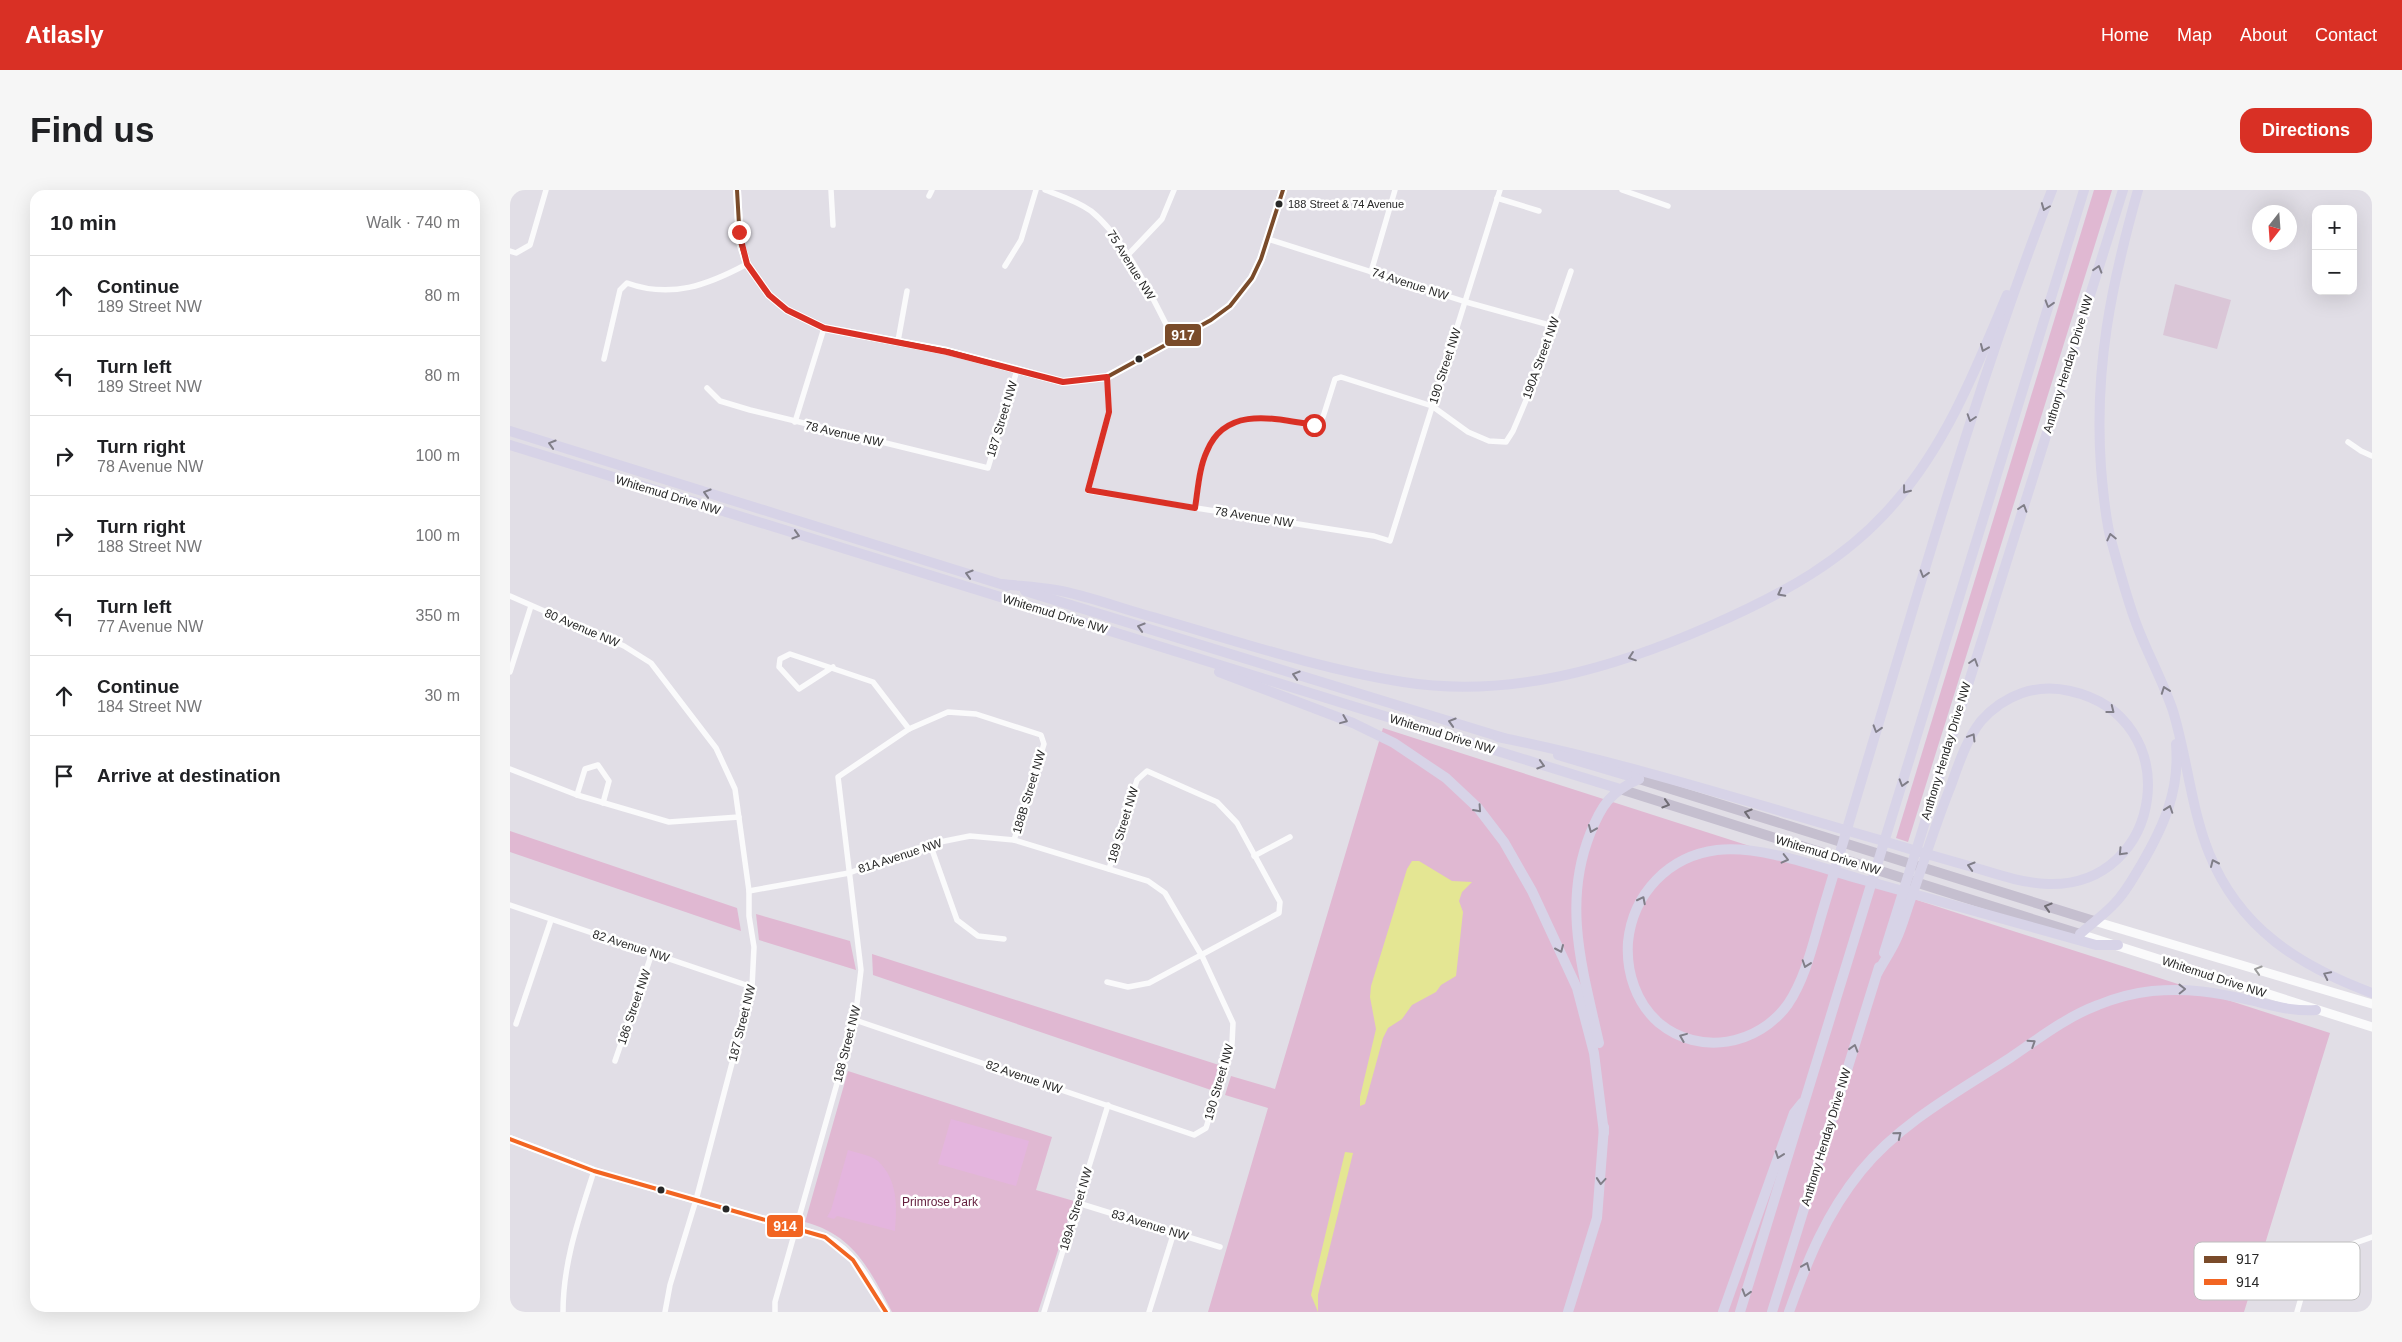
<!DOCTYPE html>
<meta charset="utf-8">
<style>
body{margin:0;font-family:Arial,sans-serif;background:#f6f6f6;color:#202124}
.controls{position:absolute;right:15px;top:15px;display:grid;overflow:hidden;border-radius:10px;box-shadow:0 5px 20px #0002}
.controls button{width:45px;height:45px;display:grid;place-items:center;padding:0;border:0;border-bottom:1px solid #e0e0e0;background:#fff;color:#202124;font:25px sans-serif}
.compass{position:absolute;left:1742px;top:15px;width:45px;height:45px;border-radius:50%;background:#fff;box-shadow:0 5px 20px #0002;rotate:197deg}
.stop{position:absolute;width:15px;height:15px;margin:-11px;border:4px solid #d93025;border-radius:50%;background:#fff}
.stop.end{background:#d93025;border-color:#fff;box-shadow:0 1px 5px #0008}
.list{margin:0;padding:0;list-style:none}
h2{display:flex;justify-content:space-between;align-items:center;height:65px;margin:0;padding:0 20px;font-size:21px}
h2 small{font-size:16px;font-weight:400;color:#757577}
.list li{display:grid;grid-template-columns:32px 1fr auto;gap:15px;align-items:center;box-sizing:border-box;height:80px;padding:0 20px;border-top:1px solid #e0e0e0}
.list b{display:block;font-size:19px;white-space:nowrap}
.list p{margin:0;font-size:16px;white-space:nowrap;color:#757577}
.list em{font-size:16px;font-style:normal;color:#757577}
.icon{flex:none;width:28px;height:28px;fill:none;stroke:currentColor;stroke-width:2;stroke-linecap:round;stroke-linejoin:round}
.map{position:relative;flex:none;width:1862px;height:1122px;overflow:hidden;border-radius:15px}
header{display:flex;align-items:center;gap:30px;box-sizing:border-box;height:70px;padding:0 25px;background:#d93025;color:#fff}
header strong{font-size:24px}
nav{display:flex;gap:28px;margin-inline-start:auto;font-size:18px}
.intro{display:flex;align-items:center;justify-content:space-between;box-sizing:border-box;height:120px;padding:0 30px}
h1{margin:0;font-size:35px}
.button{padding:12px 22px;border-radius:15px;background:#d93025;color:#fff;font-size:18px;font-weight:700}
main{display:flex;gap:30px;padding:0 30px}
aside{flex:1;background:#fff;border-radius:15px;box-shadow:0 5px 20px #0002}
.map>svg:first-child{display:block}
.green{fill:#e0b8d2}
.cemetery{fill:#dac6d7}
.pitch{fill:#e4b5de}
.water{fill:#e4e693}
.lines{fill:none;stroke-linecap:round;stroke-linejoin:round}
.minor{stroke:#fafafb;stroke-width:5.5}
.tertiary{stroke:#fafafb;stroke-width:8}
.secondary{stroke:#fafafb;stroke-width:9}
.trunk{stroke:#c5bfcf;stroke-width:10}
.motorway{stroke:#d7d3e7;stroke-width:10}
.bus-1-casing{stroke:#fff;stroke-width:8}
.bus-2-casing{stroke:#fff;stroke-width:8}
.bus-1{stroke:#7a4b2a;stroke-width:4}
.bus-2{stroke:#f26522;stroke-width:4}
.oneway{stroke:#807e88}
.oneway2{stroke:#6f6c73}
.oneway3{stroke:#9c9c9c}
.route{stroke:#d93025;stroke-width:6}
.bus-dot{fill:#282828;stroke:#fff;stroke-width:2}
.labels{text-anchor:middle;stroke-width:5;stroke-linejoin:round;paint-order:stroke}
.bus-label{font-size:11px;fill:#282828;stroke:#fff;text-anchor:start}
.street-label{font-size:12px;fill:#282828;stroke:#fff}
.park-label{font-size:12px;fill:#621c3b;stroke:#fff}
.key{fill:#fff;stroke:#bebebe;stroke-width:1}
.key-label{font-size:14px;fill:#282828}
.line-badge{stroke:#fff;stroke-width:2}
.badge-label{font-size:14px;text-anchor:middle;font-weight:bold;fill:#fff}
</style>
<header>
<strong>Atlasly</strong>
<nav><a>Home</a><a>Map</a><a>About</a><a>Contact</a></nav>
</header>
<div class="intro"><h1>Find us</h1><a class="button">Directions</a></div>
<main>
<aside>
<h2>10 min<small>Walk · 740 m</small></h2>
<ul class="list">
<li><svg class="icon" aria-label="ahead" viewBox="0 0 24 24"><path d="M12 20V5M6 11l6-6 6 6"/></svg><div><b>Continue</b><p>189 Street NW</p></div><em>80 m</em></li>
<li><svg class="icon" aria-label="left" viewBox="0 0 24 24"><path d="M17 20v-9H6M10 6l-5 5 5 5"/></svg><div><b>Turn left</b><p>189 Street NW</p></div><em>80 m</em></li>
<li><svg class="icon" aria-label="right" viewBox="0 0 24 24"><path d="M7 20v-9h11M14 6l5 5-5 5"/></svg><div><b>Turn right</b><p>78 Avenue NW</p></div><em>100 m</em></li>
<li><svg class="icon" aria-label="right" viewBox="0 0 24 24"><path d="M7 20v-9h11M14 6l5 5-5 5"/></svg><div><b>Turn right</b><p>188 Street NW</p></div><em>100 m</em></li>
<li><svg class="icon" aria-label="left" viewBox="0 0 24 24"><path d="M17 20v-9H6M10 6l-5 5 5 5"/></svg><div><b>Turn left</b><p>77 Avenue NW</p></div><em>350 m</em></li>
<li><svg class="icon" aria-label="ahead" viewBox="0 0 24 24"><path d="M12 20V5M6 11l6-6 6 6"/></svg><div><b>Continue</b><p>184 Street NW</p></div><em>30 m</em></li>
<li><svg class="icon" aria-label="arrive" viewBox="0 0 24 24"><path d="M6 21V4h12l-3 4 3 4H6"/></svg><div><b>Arrive at destination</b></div></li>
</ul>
</aside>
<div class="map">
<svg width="1862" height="1122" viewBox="0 0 1862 1122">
<rect width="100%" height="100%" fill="#e1dee6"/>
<!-- green -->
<g class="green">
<path d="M1584 0H1602L1398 652 1386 648Z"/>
<path d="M873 538 1820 843 1734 1122H698L758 918 715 905 721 886 765 899Z"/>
<path d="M0 641 227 718 231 741 0 662Z"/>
<path d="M246 724 340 751 346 780 249 750Z"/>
<path d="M362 764 709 875 701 900 363 785Z"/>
<path d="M338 881 542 947 526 1000 564 1011 528 1122H382C360 1080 344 1045 295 1032Z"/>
</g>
<!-- cemetery -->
<path class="cemetery" d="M1665 94 1721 110 1707 159 1653 145Z"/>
<!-- pitch -->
<g class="pitch">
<path d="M441 929 519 951 506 996 428 974Z"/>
<path d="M338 960C347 963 361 965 368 971 388 990 387 1016 385 1041L327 1026 324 1029 317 1027 321 1020Z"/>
</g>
<!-- water -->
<g class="water">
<path d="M902 671H909L942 691 962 692 952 702 949 711 953 722 946 786 931 795 926 802 902 815 892 829 878 838 873 848 855 914 850 916V907L866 839 860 807 861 796 897 679Z"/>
<path d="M835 962 843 963 808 1105V1122L801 1105Z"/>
</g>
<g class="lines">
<!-- minor -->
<g class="minor">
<path d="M321 0 323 35"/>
<path d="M535 0C551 6 567 11 581 21 616 49 644 111 664 150"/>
<path d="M1112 0 1158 16"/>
<path d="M419 6 422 0"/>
<path d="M987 8 1029 21"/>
<path d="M758 49 956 112 1043 136"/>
<path d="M0 61 6 63 20 55 36 0"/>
<path d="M617 66 652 29 664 0"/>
<path d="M495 76 511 50 526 0"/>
<path d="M861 82 885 0"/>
<path d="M388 151 397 101"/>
<path d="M94 169 110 100 117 93C161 109 198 95 237 74"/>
<path d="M597 187 599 221 578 301 864 346 880 351 990 0"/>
<path d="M197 198 210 211 240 220 478 278 507 180"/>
<path d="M285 232 314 138"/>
<path d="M1838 252 1851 261 1862 266"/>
<path d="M685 318C688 299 689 278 697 261 716 215 766 229 803 235L813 227 825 189 831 187 922 216 958 242 979 251 996 252 1003 241 1017 208 1061 81"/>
<path d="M0 406 114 456 141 473 206 558 225 599 239 701V726L244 757 242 797 186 1010 160 1095 155 1122"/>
<path d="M323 477 289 499 269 477 270 469 280 464 363 492 399 539"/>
<path d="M0 482 21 416"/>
<path d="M0 579 67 605 159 632 229 627"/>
<path d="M67 605 75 579 88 575 99 591 93 613"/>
<path d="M420 654 447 730 468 746 494 749"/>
<path d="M744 666 780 647"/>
<path d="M239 701 339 683 420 654 460 646 504 650 638 691 655 703 692 766 723 833 722 854 696 938 684 945 345 830"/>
<path d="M0 715 242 797"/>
<path d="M597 792 618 797 639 793 769 723 770 712 727 633 707 612 637 581 627 590 599 679"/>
<path d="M6 834 41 730"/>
<path d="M105 871 142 763"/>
<path d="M568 1013 710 1057"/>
<path d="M53 1122C53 1072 69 1028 84 981"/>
<path d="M265 1122V1112L345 830 351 780 328 587 399 539 438 522 466 524 531 545 534 554 504 650"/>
<path d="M534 1122 598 915"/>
<path d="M639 1122 664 1042"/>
<path d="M1787 1122 1795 1094 1822 1061 1862 1047"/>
</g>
<!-- tertiary -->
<g class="tertiary">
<path d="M227 0 230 52 237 74 259 105 277 120 314 138 437 161 553 192 597 187 701 130 720 116 742 88 751 69 773 0"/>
<path d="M0 949 84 981 315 1047C346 1063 359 1092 376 1122"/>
</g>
<!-- secondary -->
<g class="secondary">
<path d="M1584 731 1862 814"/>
<path d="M1570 744 1862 837"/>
</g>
<!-- trunk -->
<g class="trunk">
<path d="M1129 589 1584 731"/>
<path d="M1110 599 1570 744"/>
</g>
<!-- motorway -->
<g class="motorway">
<path d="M1542 0C1468 190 1413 387 1354 582 1340 629 1326 676 1312 723 1303 753 1296 787 1278 814 1248 856 1189 866 1149 833 1126 813 1116 782 1118 752 1123 703 1159 666 1207 660 1251 655 1308 677 1350 689 1429 711 1507 733 1586 755H1608"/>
<path d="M1628 0C1601 96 1584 178 1591 278 1593 302 1595 327 1601 350 1609 378 1616 406 1626 433 1637 463 1653 491 1663 521 1677 567 1681 618 1699 663 1729 738 1789 776 1862 803"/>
<path d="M0 241 497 396"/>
<path d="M0 255 1110 599"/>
<path d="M492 394C510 396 528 397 546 400 575 405 604 416 632 424 718 448 804 478 893 492 1000 509 1104 478 1200 436 1271 405 1337 370 1387 310 1438 251 1467 176 1497 105"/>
<path d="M515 401 994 548"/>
<path d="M709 482 843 533 884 553 936 588 968 618 994 652 1022 701 1067 798 1084 863 1094 943"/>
<path d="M988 547C1118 573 1244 614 1370 650 1402 660 1434 669 1466 678 1489 685 1513 693 1538 694 1655 697 1678 527 1560 501 1526 493 1494 505 1471 531 1456 550 1448 576 1440 598 1426 633 1415 668 1403 703 1397 718 1393 735 1386 750 1381 761 1374 771 1368 782"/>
<path d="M1048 565 1129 589"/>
<path d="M1570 744C1581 734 1595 724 1605 713 1616 702 1623 688 1631 675 1654 636 1670 600 1666 554"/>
<path d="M1374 763 1613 0"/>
<path d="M1089 853C1073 781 1052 715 1080 644 1091 616 1100 602 1129 589"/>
<path d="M1058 1122 1087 1028 1094 937"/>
<path d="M1213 1122 1284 923 1292 913"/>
<path d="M1230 1122 1574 0"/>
<path d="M1262 1122 1369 777"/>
<path d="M1279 1122C1297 1071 1316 1024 1351 981 1390 933 1449 901 1500 868 1528 849 1556 827 1588 815 1605 808 1624 803 1642 801 1679 798 1704 802 1739 810 1762 815 1783 822 1806 820"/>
</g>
<!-- bus-1 casing -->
<g class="bus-1-casing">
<path id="bus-1" d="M227 0 230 52 237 74 259 105 277 120 314 138 437 161 553 192 597 187 701 130 720 116 742 88 751 69 773 0"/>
</g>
<!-- bus-2 casing -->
<g class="bus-2-casing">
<path id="bus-2" d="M0 949 84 981 315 1047 343 1070 376 1122"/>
</g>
<!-- bus-1 -->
<use href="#bus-1" class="bus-1"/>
<!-- bus-2 -->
<use href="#bus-2" class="bus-2"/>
</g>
<!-- one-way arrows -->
<defs><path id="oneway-chevron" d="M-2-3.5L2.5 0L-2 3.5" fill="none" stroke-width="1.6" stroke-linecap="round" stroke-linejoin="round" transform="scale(1.25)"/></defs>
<g class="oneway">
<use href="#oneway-chevron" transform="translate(1535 17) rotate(111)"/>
<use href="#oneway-chevron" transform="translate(1588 79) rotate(-73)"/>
<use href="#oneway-chevron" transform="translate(1539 114) rotate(107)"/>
<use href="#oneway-chevron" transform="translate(1474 158) rotate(113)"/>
<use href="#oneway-chevron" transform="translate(1461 228) rotate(108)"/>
<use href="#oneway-chevron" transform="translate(42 254) rotate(-163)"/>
<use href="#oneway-chevron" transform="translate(1396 300) rotate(128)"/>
<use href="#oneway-chevron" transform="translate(197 303) rotate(-163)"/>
<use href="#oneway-chevron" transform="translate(1513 318) rotate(-72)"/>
<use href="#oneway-chevron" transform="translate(286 345) rotate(17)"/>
<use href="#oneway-chevron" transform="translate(1601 347) rotate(-103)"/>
<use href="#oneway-chevron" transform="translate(459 384) rotate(-163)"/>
<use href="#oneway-chevron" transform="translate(1414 384) rotate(107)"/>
<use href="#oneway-chevron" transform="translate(1271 403) rotate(152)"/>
<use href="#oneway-chevron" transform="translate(631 437) rotate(-163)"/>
<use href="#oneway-chevron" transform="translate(1122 467) rotate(161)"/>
<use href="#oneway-chevron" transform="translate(1464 472) rotate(-72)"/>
<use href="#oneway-chevron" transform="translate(786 485) rotate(-163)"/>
<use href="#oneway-chevron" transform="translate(1655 500) rotate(-110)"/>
<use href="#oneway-chevron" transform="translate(1601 520) rotate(38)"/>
<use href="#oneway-chevron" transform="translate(834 530) rotate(22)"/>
<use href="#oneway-chevron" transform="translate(942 532) rotate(-163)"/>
<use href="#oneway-chevron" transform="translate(1367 539) rotate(107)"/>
<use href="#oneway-chevron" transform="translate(1462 547) rotate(-59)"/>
<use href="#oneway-chevron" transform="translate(1031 575) rotate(17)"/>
<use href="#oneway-chevron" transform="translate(1393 593) rotate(107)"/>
<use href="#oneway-chevron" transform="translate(968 619) rotate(48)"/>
<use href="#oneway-chevron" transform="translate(1659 619) rotate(-71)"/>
<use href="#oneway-chevron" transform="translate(1082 639) rotate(112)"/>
<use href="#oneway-chevron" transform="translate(1612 662) rotate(133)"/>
<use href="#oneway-chevron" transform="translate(1275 669) rotate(14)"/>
<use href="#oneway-chevron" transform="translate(1704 673) rotate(-114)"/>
<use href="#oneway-chevron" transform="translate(1461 676) rotate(-164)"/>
<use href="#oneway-chevron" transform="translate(1132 710) rotate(-63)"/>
<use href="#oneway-chevron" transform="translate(1050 759) rotate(66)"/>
<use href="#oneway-chevron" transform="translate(1296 774) rotate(109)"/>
<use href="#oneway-chevron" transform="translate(1817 785) rotate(-154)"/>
<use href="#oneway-chevron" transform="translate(1672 799) rotate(-1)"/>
<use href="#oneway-chevron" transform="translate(1173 847) rotate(-158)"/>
<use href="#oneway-chevron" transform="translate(1522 853) rotate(-33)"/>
<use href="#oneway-chevron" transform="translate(1344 858) rotate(-73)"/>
<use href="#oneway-chevron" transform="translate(1388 945) rotate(-39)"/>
<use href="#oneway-chevron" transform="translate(1269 965) rotate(110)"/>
<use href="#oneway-chevron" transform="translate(1091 991) rotate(95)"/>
<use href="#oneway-chevron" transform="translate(1296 1076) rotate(-68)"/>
<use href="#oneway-chevron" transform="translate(1236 1103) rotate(107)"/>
</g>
<g class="oneway2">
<use href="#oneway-chevron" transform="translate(1156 614) rotate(17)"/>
<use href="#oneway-chevron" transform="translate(1238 623) rotate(-163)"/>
<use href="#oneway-chevron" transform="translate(1538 717) rotate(-163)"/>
</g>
<use class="oneway3" href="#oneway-chevron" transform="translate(1748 780) rotate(-163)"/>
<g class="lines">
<!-- route -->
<path class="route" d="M229 42 237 74 259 105 277 120 314 138 437 162 553 192 597 187 599 222 578 300 685 318C688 299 689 278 697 261 716 215 766 229 804 235"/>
</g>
<!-- markers -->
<g class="bus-dot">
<circle cx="769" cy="14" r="4.5"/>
<circle cx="629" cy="169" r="4.5"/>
<circle cx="151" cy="1000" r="4.5"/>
<circle cx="216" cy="1019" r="4.5"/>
</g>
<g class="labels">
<!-- bus labels -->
<g class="bus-label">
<text x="778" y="18">188 Street &amp; 74 Avenue</text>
</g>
<!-- street labels -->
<g class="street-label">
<text transform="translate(621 75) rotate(58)" y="4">75 Avenue NW</text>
<text transform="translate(900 94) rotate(18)" y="4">74 Avenue NW</text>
<text transform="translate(1031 168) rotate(-70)" y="4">190A Street NW</text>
<text transform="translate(1558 174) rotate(-73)" y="4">Anthony Henday Drive NW</text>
<text transform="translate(935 176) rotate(-72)" y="4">190 Street NW</text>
<text transform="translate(492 229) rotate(-73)" y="4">187 Street NW</text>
<text transform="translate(334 244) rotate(13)" y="4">78 Avenue NW</text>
<text transform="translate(158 305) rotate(17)" y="4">Whitemud Drive NW</text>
<text transform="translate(744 327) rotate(9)" y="4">78 Avenue NW</text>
<text transform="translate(545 424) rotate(17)" y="4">Whitemud Drive NW</text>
<text transform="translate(72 438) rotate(23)" y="4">80 Avenue NW</text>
<text transform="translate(932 544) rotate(17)" y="4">Whitemud Drive NW</text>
<text transform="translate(1436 561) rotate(-73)" y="4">Anthony Henday Drive NW</text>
<text transform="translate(519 602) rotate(-73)" y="4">188B Street NW</text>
<text transform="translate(613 635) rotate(-73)" y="4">189 Street NW</text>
<text transform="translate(1318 665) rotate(17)" y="4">Whitemud Drive NW</text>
<text transform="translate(390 666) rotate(-18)" y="4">81A Avenue NW</text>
<text transform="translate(121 756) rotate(18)" y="4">82 Avenue NW</text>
<text transform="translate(1704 787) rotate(18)" y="4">Whitemud Drive NW</text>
<text transform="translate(124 817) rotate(-71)" y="4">186 Street NW</text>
<text transform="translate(232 833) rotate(-76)" y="4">187 Street NW</text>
<text transform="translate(337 854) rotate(-76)" y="4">188 Street NW</text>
<text transform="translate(514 887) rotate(19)" y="4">82 Avenue NW</text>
<text transform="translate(709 892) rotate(-74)" y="4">190 Street NW</text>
<text transform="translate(1316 947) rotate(-73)" y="4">Anthony Henday Drive NW</text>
<text transform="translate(566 1019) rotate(-73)" y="4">189A Street NW</text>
<text transform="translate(640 1035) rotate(17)" y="4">83 Avenue NW</text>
</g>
<!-- park labels -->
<g class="park-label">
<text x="430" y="1016">Primrose Park</text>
</g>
</g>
<!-- legend -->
<rect x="1684" y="1052" width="166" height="58" rx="8" class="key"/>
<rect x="1694" y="1066" width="23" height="7" fill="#7a4b2a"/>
<rect x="1694" y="1089" width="23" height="6" fill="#f26522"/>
<g class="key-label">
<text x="1726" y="1074">917</text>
<text x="1726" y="1097">914</text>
</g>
<g class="line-badge">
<rect x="654" y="133" width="38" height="24" rx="5" fill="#7a4b2a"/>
<rect x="256" y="1024" width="38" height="24" rx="5" fill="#f26522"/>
</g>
<g class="badge-label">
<text x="673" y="150">917</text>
<text x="275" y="1041">914</text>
</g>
</svg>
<div class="controls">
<button>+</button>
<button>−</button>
</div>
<svg class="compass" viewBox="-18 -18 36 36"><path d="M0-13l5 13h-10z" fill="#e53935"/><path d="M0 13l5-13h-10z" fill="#757577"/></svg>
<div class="stop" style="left:804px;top:235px"></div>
<div class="stop end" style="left:229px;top:42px"></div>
</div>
</main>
